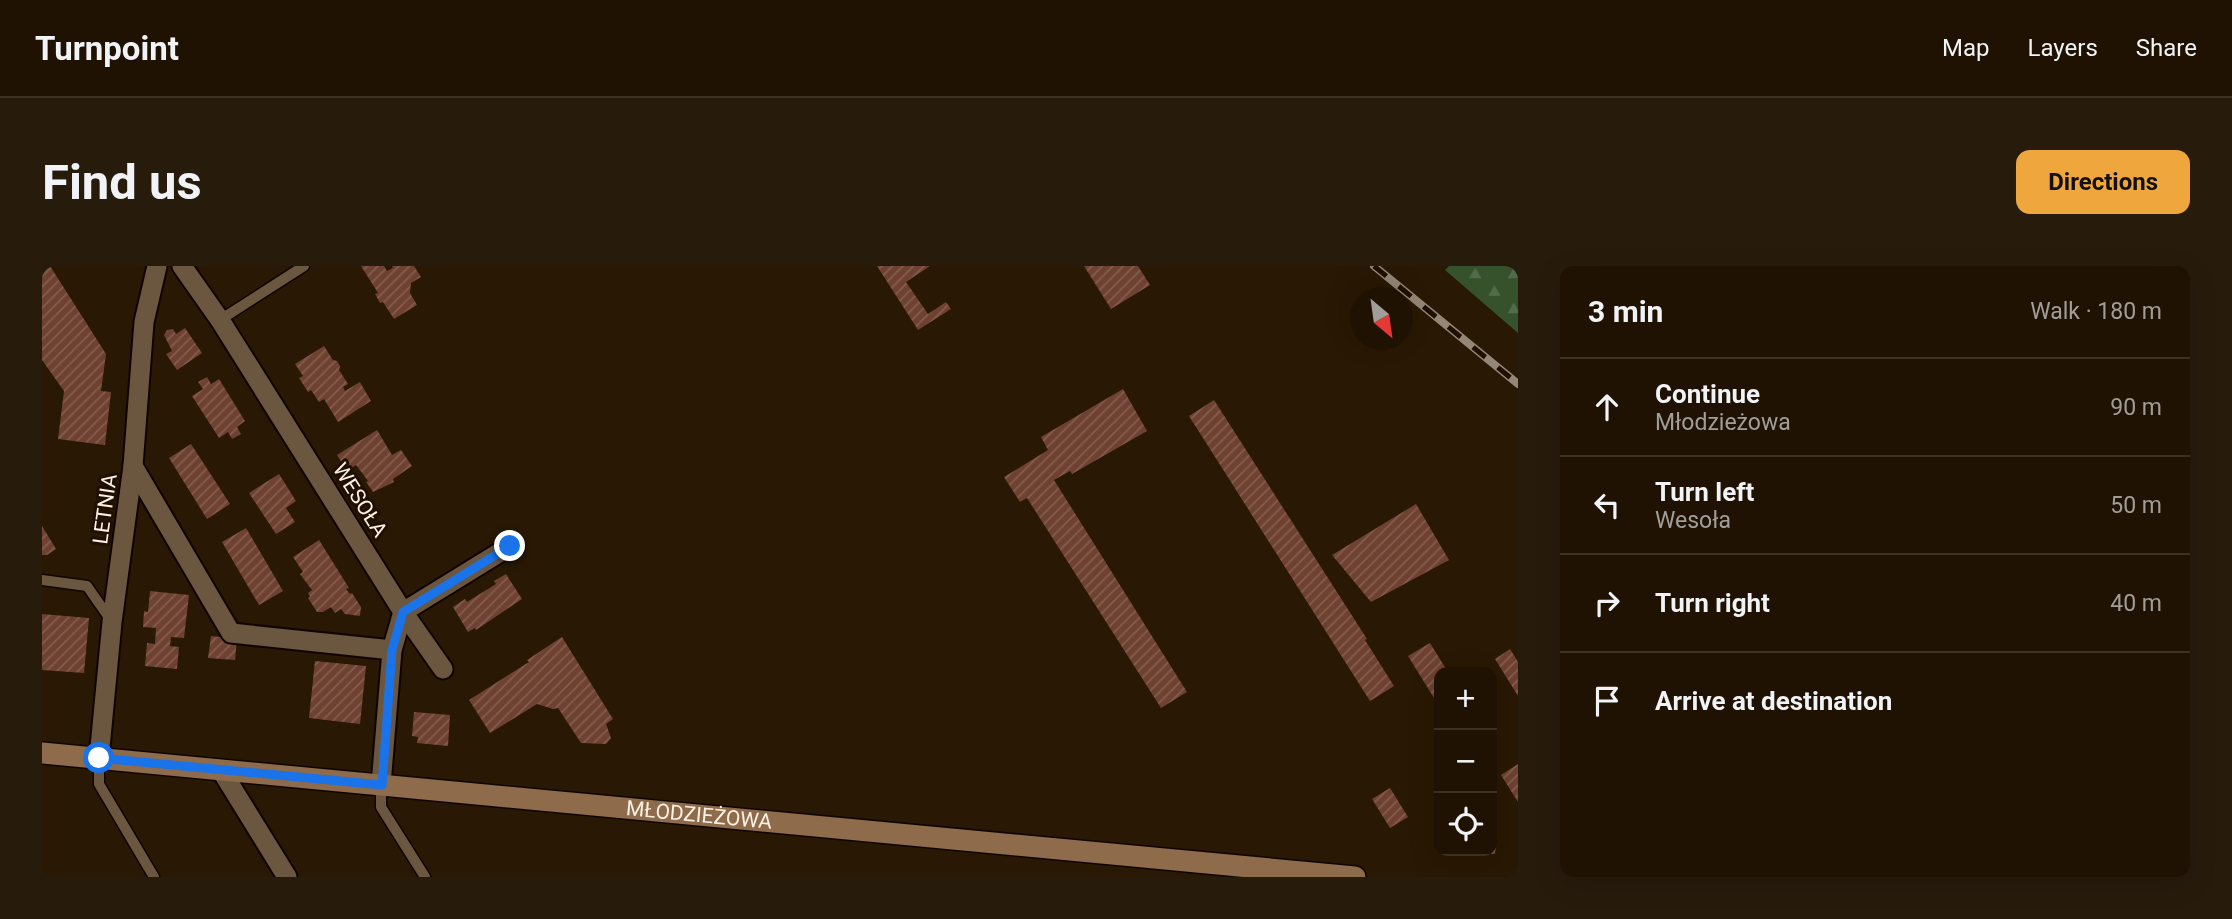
<!DOCTYPE html>
<meta charset="utf-8">
<style>
body{margin:0;font-family:Roboto,sans-serif;background:#271b0c;color:#f1f3f6}
.controls{position:absolute;right:21px;bottom:21px;display:grid;overflow:hidden;border-radius:14px;box-shadow:0 7px 28px #0002}
.controls button{width:63px;height:63px;display:grid;place-items:center;padding:0;border:0;border-bottom:2px solid #3c3224;background:#1f1202;color:#f1f3f6;font:35px sans-serif}
.compass{position:absolute;left:1308px;top:21px;width:63px;height:63px;border-radius:50%;background:#1f1202;box-shadow:0 7px 28px #0002;rotate:151deg}
.stop{position:absolute;width:21px;height:21px;margin:-16px;border:5px solid #1a73e8;border-radius:50%;background:#fff}
.stop.end{background:#1a73e8;border-color:#fff;box-shadow:0 2px 7px #0008}
.list{margin:0;padding:0;list-style:none}
h2{display:flex;justify-content:space-between;align-items:center;height:91px;margin:0;padding:0 28px;font-size:30px}
h2 small{font-size:23px;font-weight:400;color:#a19e99}
.list li{display:grid;grid-template-columns:46px 1fr auto;gap:21px;align-items:center;box-sizing:border-box;height:98px;padding:0 28px;border-top:2px solid #3c3224}
.list b{display:block;font-size:26px;white-space:nowrap}
.list p{margin:0;font-size:23px;white-space:nowrap;color:#a19e99}
.list em{font-size:23px;font-style:normal;color:#a19e99}
.icon{flex:none;width:38px;height:38px;fill:none;stroke:currentColor;stroke-width:2;stroke-linecap:round;stroke-linejoin:round}
.map{position:relative;flex:none;width:1476px;height:611px;overflow:hidden;border-radius:14px}
header{display:flex;align-items:center;gap:42px;box-sizing:border-box;height:98px;padding:0 35px;background:#1f1202;border-bottom:2px solid #3c3224}
header strong{font-size:33px}
nav{display:flex;gap:38px;margin-inline-start:auto;font-size:24px}
.intro{display:flex;align-items:center;justify-content:space-between;box-sizing:border-box;height:168px;padding:0 42px}
h1{margin:0;font-size:49px}
.button{padding:18px 32px;border-radius:14px;background:#efa73d;color:#111;font-size:24px;font-weight:700}
main{display:flex;gap:42px;padding:0 42px}
aside{flex:1;background:#1f1202;border-radius:14px;box-shadow:0 7px 28px #0002}
.map>svg:first-child{display:block}
.forest{fill:url(#forest-firs)}
.building{fill:url(#building-hatch)}
.lines{fill:none;stroke-linecap:round;stroke-linejoin:round}
.lane-casing{stroke:#110400;stroke-width:13}
.street-casing{stroke:#110400;stroke-width:23}
.secondary-casing{stroke:#110400;stroke-width:24}
.lane{stroke:#6b5740;stroke-width:10}
.street{stroke:#6b5740;stroke-width:19}
.secondary{stroke:#8d6b4b;stroke-width:21}
.rail-casing{stroke:#958776;stroke-width:8}
.rail{stroke:#1f0f00;stroke-width:5;stroke-dasharray:16;stroke-linecap:butt}
.route{stroke:#1a73e8;stroke-width:9}
.labels{text-anchor:middle;stroke-width:6;stroke-linejoin:round;paint-order:stroke}
.street-label{font-size:21px;fill:#fdf1e4;stroke:#1f0f00}
</style>
<header>
<strong>Turnpoint</strong>
<nav><a>Map</a><a>Layers</a><a>Share</a></nav>
</header>
<div class="intro"><h1>Find us</h1><a class="button">Directions</a></div>
<main>
<div class="map">
<svg width="1476" height="611" viewBox="0 0 1476 611">
<defs>
<pattern id="forest-firs" width="22" height="20" patternUnits="userSpaceOnUse" patternTransform="scale(1.75)"><rect width="22" height="20" fill="#36522d"/><path d="M5 1l3.5 6h-7zM16 11l3.5 6h-7z" fill="#546b4b"/></pattern>
<pattern id="building-hatch" width="6" height="6" patternUnits="userSpaceOnUse" patternTransform="scale(1.75)"><rect width="6" height="6" fill="#6e4131"/><path d="M-1 1l2-2M0 6l6-6M5 7l2-2" fill="none" stroke="#845d4f"/></pattern>
</defs>
<rect width="100%" height="100%" fill="#291803"/>
<!-- forest -->
<path class="forest" d="M1407 0H1476V67L1403 4Z"/>
<!-- building -->
<g class="building">
<path d="M0 0H8L64 88 59 125 69 126 63 179 16 173 22 125 0 94Z"/>
<path d="M319 0H342L345 5 351 2 350 0H372L379 11 369 17 368 27 375 39 352 53 341 36 338 37 333 28 336 27Z"/>
<path d="M835 0H888L864 16 886 48 904 36 909 43 876 64Z"/>
<path d="M1042 0H1096L1108 19 1069 43Z"/>
<path d="M143 62 160 87 135 104 124 88 130 85 122 69 125 64 131 63 134 68Z"/>
<path d="M282 80 291 94 295 95 298 100 297 104 306 118 301 121 303 125 318 116 329 135 296 156 282 133 277 136 269 124 266 126 257 112 261 110 253 98Z"/>
<path d="M165 111 169 118 177 113 203 155 195 161 199 168 190 173 186 166 177 172 150 130 161 123 156 116Z"/>
<path d="M1081 123 1105 165 1030 208 1028 205 1012 214 1145 426 1119 442 985 232 978 236 962 211 1006 184 999 171Z"/>
<path d="M1172 134 1325 373 1323 374 1352 420 1328 435 1147 150Z"/>
<path d="M335 164 350 189 359 184 370 200 351 213 352 216 331 226 324 216 326 215 314 199 305 205 295 189Z"/>
<path d="M149 178 188 238 165 253 127 192Z"/>
<path d="M237 208 254 235 244 242 253 256 234 268 207 227Z"/>
<path d="M1374 238 1407 294 1329 336 1290 289Z"/>
<path d="M0 260 14 283 5 289H0Z"/>
<path d="M204 262 241 325 217 339 180 276Z"/>
<path d="M277 274 307 322 304 323 308 328 310 327 319 341 318 350 303 348 299 343 293 347 289 341 281 346H275L266 332 268 331 266 327 270 324 258 308 261 306 251 291Z"/>
<path d="M464 308 480 333 434 364 433 362 426 366 411 341 423 333 425 336 454 318 452 315Z"/>
<path d="M108 325 147 329 142 372 129 371 128 380 137 381 135 403 103 400 105 377 113 378 114 362 101 361 102 345 106 346Z"/>
<path d="M0 348 47 352 42 407 0 404Z"/>
<path d="M169 370 195 373 193 394 166 392Z"/>
<path d="M520 371 571 453 564 458 569 472 564 478 539 477 516 442 511 443 495 438 448 467 427 434 487 396 485 394Z"/>
<path d="M1388 377 1406 406H1397V440L1366 390Z"/>
<path d="M1468 383 1476 396V430L1453 393Z"/>
<path d="M273 395 324 400 318 458 267 452Z"/>
<path d="M372 446 408 449 406 480 375 477 376 471 370 470Z"/>
<path d="M1476 498V536L1459 509Z"/>
<path d="M1348 522 1366 551 1348 562 1330 533Z"/>
<path d="M1450 558 1455 568 1453 588 1441 587V585H1450Z"/>
</g>
<g class="lines">
<!-- lane casing -->
<g class="lane-casing">
<g id="lane">
<path d="M178 54 262 0"/>
<path d="M0 314 45 320 68 353"/>
<path d="M57 492V518L112 611"/>
<path d="M339 519V541L383 611"/>
</g>
</g>
<!-- street casing -->
<g class="street-casing">
<g id="street">
<path d="M140 0 178 54 361 346 350 384 339 519"/>
<path d="M91 200 189 367 350 384"/>
<path d="M401 403 361 346 468 280"/>
<path d="M57 492 70 356 91 200 102 56 115 0"/>
<path d="M179 504 245 611"/>
</g>
</g>
<!-- secondary casing -->
<g class="secondary-casing">
<g id="secondary">
<path id="s1" d="M0 487 1313 611"/>
</g>
</g>
<!-- lane -->
<use href="#lane" class="lane"/>
<!-- street -->
<use href="#street" class="street"/>
<!-- secondary -->
<use href="#secondary" class="secondary"/>
<!-- rail casing -->
<g class="rail-casing">
<path id="rail" d="M1332 0 1476 118"/>
</g>
<!-- rail -->
<use href="#rail" class="rail"/>
</g>
<g class="lines">
<!-- route -->
<path class="route" d="M57 492 340 519 350 384 361 346 468 280"/>
</g>
<g class="labels">
<!-- street labels -->
<g class="street-label">
<text transform="translate(318 234) rotate(58)" y="7">WESOŁA</text>
<text transform="translate(63 243) rotate(-82)" y="7">LETNIA</text>
<text dy="7" stroke="none"><textPath href="#s1" startOffset="660">MŁODZIEŻOWA</textPath></text>
</g>
</g>
</svg>
<div class="controls">
<button>+</button>
<button>−</button>
<button><svg class="icon" aria-label="locate" viewBox="0 0 24 24"><circle cx="12" cy="12" r="6"/><path d="M12 2v4M12 18v4M2 12h4M18 12h4"/></svg></button>
</div>
<svg class="compass" viewBox="-18 -18 36 36"><path d="M0-13l5 13h-10z" fill="#e53935"/><path d="M0 13l5-13h-10z" fill="#a19e99"/></svg>
<div class="stop" style="left:57px;top:492px"></div>
<div class="stop end" style="left:468px;top:280px"></div>
</div>
<aside>
<h2>3 min<small>Walk · 180 m</small></h2>
<ul class="list">
<li><svg class="icon" aria-label="ahead" viewBox="0 0 24 24"><path d="M12 20V5M6 11l6-6 6 6"/></svg><div><b>Continue</b><p>Młodzieżowa</p></div><em>90 m</em></li>
<li><svg class="icon" aria-label="left" viewBox="0 0 24 24"><path d="M17 20v-9H6M10 6l-5 5 5 5"/></svg><div><b>Turn left</b><p>Wesoła</p></div><em>50 m</em></li>
<li><svg class="icon" aria-label="right" viewBox="0 0 24 24"><path d="M7 20v-9h11M14 6l5 5-5 5"/></svg><div><b>Turn right</b></div><em>40 m</em></li>
<li><svg class="icon" aria-label="arrive" viewBox="0 0 24 24"><path d="M6 21V4h12l-3 4 3 4H6"/></svg><div><b>Arrive at destination</b></div></li>
</ul>
</aside>
</main>
